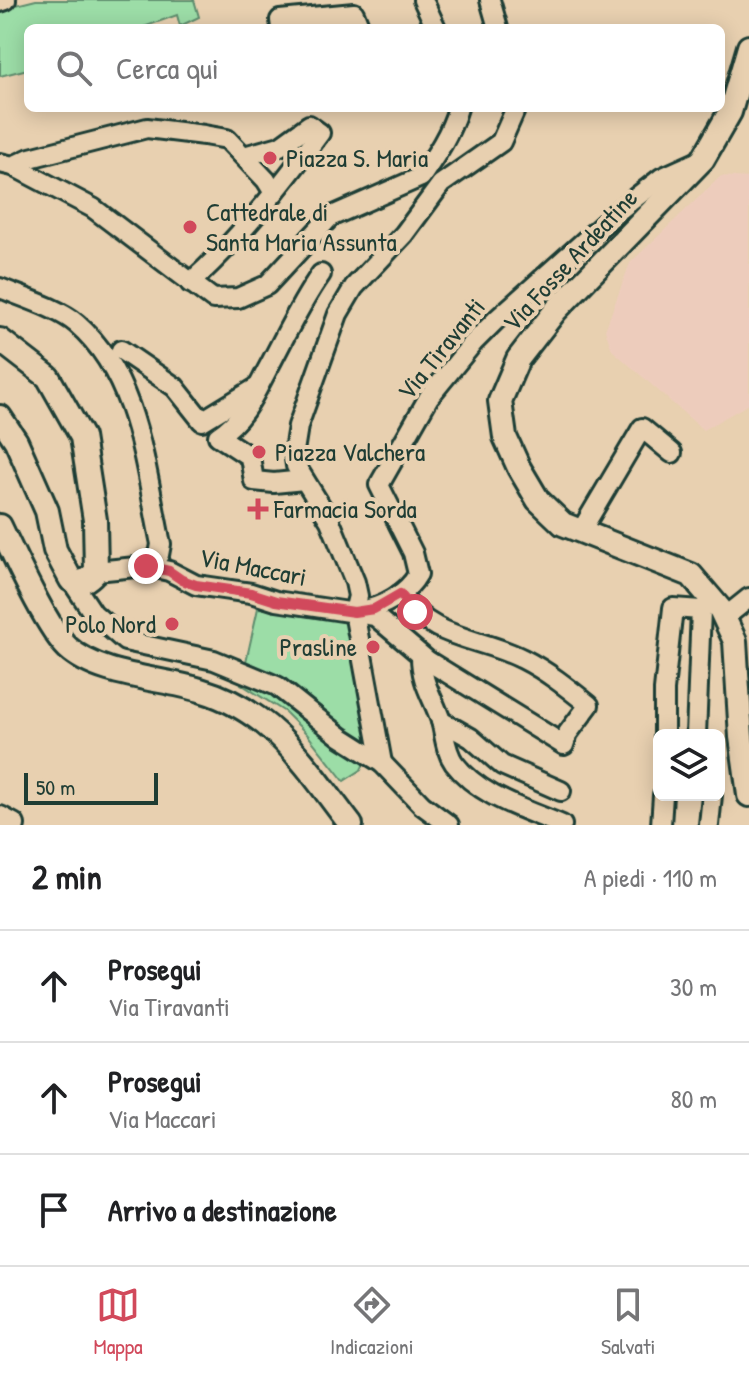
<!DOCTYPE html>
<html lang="it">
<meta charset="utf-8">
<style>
body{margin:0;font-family:"Patrick Hand",sans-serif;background:#f6f6f6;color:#202124}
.controls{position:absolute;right:24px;bottom:24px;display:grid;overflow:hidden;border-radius:12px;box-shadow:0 4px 20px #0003}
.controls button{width:72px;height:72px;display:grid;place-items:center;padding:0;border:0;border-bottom:2px solid #e0e0e0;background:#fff;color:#202124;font:40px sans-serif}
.scale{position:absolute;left:24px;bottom:20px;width:134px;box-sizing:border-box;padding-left:8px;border:4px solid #1f3d34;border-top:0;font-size:22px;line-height:28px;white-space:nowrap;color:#1f3d34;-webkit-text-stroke:6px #e8d0b0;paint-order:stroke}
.stop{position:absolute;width:24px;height:24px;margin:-18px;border:6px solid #d1495b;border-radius:50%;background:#fff}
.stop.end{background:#d1495b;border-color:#fff;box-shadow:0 2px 8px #0008}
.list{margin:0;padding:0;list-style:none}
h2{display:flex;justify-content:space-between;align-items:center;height:104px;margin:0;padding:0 32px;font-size:34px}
h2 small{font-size:26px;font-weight:400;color:#757577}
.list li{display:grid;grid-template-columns:52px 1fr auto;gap:24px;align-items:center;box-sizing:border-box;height:112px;padding:0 32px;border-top:2px solid #e0e0e0}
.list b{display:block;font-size:30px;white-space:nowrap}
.list p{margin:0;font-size:26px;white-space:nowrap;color:#757577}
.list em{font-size:26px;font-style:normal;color:#757577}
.icon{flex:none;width:44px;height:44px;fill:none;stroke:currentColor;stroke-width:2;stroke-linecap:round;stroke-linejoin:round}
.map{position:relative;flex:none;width:749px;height:825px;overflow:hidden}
.search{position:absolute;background:#fff;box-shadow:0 4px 20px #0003;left:24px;right:24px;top:24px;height:88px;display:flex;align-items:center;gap:20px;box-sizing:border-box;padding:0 28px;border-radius:12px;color:#757577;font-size:30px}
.sheet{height:440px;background:#fff}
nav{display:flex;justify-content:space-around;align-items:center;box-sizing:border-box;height:112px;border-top:2px solid #e0e0e0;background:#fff;font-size:22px;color:#757577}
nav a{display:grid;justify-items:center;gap:4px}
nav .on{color:#d1495b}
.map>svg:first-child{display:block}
.built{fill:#edccbc}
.green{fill:#9cdda7;stroke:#5e8d6e;stroke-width:2}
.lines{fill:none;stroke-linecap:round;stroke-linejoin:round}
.minor-casing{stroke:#1f3d34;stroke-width:24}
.major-casing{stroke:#1f3d34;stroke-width:28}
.minor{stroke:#e8d0b0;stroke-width:18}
.major{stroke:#e8d0b0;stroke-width:22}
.route{stroke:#d1495b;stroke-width:10}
.poi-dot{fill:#d1495b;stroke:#e8d0b0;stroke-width:3}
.labels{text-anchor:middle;stroke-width:8;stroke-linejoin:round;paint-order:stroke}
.poi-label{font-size:26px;fill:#1f3d34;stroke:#e8d0b0;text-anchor:start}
.street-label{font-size:26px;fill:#1f3d34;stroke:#e8d0b0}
</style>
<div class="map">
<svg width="749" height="825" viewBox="0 0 749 825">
<rect width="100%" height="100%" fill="#e8d0b0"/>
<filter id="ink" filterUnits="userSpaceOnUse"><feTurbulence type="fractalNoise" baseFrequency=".0125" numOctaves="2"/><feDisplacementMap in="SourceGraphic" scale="16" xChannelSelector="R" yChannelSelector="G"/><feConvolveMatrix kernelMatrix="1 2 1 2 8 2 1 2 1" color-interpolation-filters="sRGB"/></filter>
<g filter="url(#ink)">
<!-- built -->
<path class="built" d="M721 176 749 178V404L703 430 612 350 605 330 630 263Z"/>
<!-- green -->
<g class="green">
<path d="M36 0H194L199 17 180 26 177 15 141 28H28V69L0 76V9Z"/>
<path d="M258 608 343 617 350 632 371 748 361 770 344 781 306 733 285 712 241 684Z"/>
</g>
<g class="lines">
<!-- minor casing -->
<g class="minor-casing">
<g id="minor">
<path d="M423 0 436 28"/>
<path d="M490 0 498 28"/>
<path d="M0 2 6 0"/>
<path d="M281 28 280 20 354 13 360 28"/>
<path d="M0 163 13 166 93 208 213 299 238 298 267 285 330 217 421 177"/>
<path d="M13 166 30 158 147 128 204 135 227 139 266 180 274 193"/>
<path d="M421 177C436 155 450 135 458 108"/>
<path d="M190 283C239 239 281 186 320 133L309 125 280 146 244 156"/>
<path d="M0 288C22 297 60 309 77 324 139 378 145 470 161 544L159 555 146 566"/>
<path d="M121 350 175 387 202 421 256 388"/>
<path d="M304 480 274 483 254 481 250 457 218 436C243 420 253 397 266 372 284 339 299 305 321 274"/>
<path d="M581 531 642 428 672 453"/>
<path d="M96 571 146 566 169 571 196 585 251 593 276 601 375 616 428 661 564 745 568 733 589 705C568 688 547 671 523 659 475 635 435 642 400 594"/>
<path d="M71 580 93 613 125 641 214 660 277 686 341 737 382 763 422 805 449 825"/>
<path d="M360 611C383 607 407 594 418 574L413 553 379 485 429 397 473 343 496 320 617 212 661 178 701 160"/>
<path d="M724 618 749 598"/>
<path d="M421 656C421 683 433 697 441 721 445 735 445 750 454 763 480 797 525 809 562 825"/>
<path d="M441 721 471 738 502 765 561 791"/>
<path d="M664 735V690L673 608 701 610 696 735"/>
<path d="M382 763 354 612 358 596 355 582 330 521 296 466 294 451 298 426 338 314 354 287 404 234 441 184 501 142 516 108"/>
<path d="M661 825 663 795"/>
<path d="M709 825 712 795"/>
</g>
</g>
<!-- major casing -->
<g class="major-casing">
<g id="major">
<path d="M749 47 730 112 703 159 556 310 518 359 500 401 505 437 519 468 538 500 563 524 691 575 720 609 735 641 741 737 749 795"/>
<path d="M0 340 48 377 82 437 95 520 96 571C88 580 83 584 71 580L55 550 47 511 16 441 0 417"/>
<path d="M0 526C14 555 46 627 68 648 98 676 161 678 200 690 275 712 306 767 351 825"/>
<path d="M0 818 13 825"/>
</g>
</g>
<!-- minor -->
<use href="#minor" class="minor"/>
<!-- major -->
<use href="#major" class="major"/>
</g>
</g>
<g class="lines" filter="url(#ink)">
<!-- route -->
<path class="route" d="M146 566 169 571 182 580 196 585 251 593 276 601 354 612 374 609 400 594 415 612"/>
</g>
<!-- markers -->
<g class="poi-dot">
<circle cx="270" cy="158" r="8"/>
<circle cx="190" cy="227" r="8"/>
<circle cx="259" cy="452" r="8"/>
<path d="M254 497h8v8h8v8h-8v8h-8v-8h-8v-8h8z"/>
<circle cx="172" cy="624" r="8"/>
<circle cx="373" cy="647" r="8"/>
</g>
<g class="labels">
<!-- poi labels -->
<g class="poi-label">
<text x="286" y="167">Piazza S. Maria</text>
<text x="206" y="221">Cattedrale di<tspan x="206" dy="30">Santa Maria Assunta</tspan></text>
<text x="275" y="461">Piazza Valchera</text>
<text x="274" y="518">Farmacia Sorda</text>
<text x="156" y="633" text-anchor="end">Polo Nord</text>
<text x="357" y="656" text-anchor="end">Prasline</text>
</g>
<!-- street labels -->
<g class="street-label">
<text transform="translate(570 260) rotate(-47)" y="9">Via Fosse Ardeatine</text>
<text transform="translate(441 349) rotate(-51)" y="9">Via Tiravanti</text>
<text transform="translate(253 567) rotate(11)" y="9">Via Maccari</text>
</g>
</g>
</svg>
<div class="controls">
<button><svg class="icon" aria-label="layers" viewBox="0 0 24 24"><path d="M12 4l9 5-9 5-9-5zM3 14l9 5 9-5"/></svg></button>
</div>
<div class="scale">50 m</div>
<div class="stop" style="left:415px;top:612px"></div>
<div class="stop end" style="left:146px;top:566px"></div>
<div class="search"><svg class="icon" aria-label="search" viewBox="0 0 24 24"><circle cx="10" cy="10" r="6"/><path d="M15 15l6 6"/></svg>Cerca qui</div>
</div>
<section class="sheet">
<h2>2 min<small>A piedi · 110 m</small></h2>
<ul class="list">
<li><svg class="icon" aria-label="ahead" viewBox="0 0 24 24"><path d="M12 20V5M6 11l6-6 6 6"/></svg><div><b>Prosegui</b><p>Via Tiravanti</p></div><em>30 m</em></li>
<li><svg class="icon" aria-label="ahead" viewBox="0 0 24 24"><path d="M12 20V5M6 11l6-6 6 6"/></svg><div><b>Prosegui</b><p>Via Maccari</p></div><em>80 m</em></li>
<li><svg class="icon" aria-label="arrive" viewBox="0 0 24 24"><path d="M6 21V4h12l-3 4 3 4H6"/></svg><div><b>Arrivo a destinazione</b></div></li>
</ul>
</section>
<nav>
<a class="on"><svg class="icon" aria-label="map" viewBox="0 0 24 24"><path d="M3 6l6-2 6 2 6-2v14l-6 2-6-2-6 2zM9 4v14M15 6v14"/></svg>Mappa</a>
<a><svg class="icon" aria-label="directions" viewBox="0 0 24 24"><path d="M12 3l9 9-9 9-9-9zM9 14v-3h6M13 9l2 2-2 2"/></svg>Indicazioni</a>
<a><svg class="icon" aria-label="saved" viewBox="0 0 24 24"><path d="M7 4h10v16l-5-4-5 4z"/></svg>Salvati</a>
</nav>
